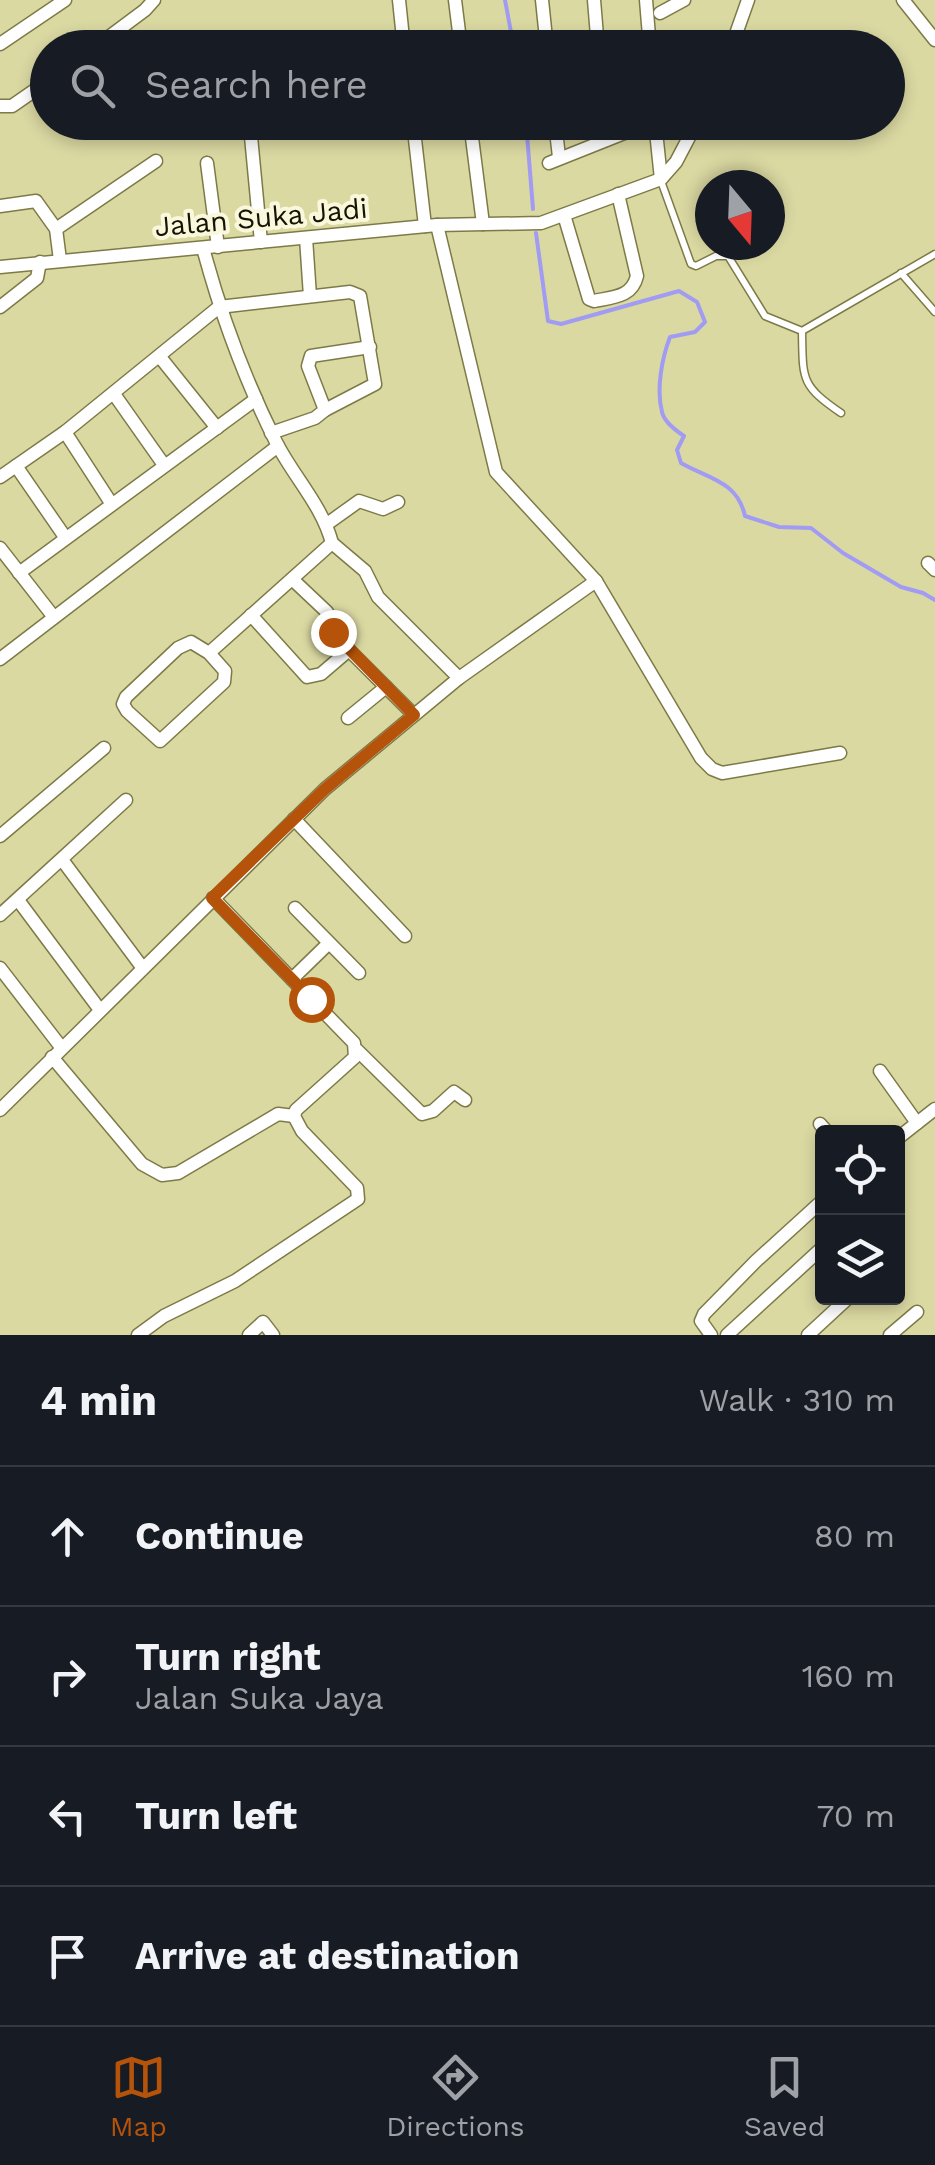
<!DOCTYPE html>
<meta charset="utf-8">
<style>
body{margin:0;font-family:"Work Sans",sans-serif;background:#20242c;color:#f1f3f6}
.controls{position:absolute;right:30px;bottom:30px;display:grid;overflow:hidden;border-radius:10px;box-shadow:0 5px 15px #0003}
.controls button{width:90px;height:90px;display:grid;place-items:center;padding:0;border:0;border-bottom:2px solid #363941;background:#171b24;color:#f1f3f6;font:50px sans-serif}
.compass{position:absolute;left:695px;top:170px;width:90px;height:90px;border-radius:50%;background:#171b24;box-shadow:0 5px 15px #0003;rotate:161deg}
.stop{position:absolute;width:30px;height:30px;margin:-22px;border:8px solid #b45309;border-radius:50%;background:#fff}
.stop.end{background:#b45309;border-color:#fff;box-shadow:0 2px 10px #0008}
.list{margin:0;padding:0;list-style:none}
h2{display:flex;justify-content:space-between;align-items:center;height:130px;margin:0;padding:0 40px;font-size:42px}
h2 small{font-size:32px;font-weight:400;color:#9ea1a6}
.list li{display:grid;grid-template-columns:65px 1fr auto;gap:30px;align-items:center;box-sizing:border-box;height:140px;padding:0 40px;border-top:2px solid #363941}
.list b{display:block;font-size:38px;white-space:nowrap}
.list p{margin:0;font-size:32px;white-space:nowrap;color:#9ea1a6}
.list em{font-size:32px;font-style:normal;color:#9ea1a6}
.icon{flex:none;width:55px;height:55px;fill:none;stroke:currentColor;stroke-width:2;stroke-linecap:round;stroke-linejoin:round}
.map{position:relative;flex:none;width:935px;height:1335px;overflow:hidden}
.search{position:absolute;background:#171b24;box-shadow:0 5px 15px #0003;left:30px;right:30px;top:30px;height:110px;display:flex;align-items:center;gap:25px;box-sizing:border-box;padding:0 35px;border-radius:55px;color:#9ea1a6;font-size:38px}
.sheet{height:690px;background:#171b24}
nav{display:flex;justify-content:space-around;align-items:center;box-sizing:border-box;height:140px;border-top:2px solid #363941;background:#171b24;font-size:28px;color:#9ea1a6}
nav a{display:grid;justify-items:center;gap:5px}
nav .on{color:#b45309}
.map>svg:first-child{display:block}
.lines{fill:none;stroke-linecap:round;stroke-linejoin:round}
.stream{stroke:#a19bf3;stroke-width:4}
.service-casing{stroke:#7d7a47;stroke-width:9}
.minor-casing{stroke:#7d7a47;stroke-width:15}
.service{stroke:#fff;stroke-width:6}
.minor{stroke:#fff;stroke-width:12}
.route{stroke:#b45309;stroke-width:12}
.labels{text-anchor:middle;stroke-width:8;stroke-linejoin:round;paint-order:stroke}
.street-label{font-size:28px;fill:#151301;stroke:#f9f8dd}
</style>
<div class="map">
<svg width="935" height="1335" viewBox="0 0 935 1335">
<rect width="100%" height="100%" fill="#dbd9a2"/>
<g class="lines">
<!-- stream -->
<g class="stream">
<path d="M505 0 514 48"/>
<path d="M526 122 533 209"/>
<path d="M536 233 548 321 561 324 679 291 697 302 705 322 695 332 670 337C662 358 656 389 662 412 664 422 675 430 684 436L677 450 681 463C709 479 737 481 745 516L779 527 811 528 843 553 901 587 923 593 935 600"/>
</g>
<!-- service casing -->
<g class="service-casing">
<g id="service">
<path d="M661 181 691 264 696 266 716 256H728L765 316 802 331"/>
<path d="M901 273 935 312"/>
<path d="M841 413C800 385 803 379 802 331L935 254"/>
</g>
</g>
<!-- minor casing -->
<g class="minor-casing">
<g id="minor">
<path d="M399 0 404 48"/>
<path d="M455 0 461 48"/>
<path d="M542 0 547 48"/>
<path d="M594 0 598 48"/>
<path d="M646 0 650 48"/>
<path d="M903 0 935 40"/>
<path d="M660 13 684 0"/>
<path d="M0 44 65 0"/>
<path d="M94 48 145 10 154 0"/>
<path d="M731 48 748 0"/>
<path d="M0 106H12L48 81"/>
<path d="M413 122 425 226"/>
<path d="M470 122 483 224"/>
<path d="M555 122 559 157"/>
<path d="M604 122 606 140"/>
<path d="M655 122 661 179"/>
<path d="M250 126 261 242"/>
<path d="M207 163 218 247"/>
<path d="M549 163 652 122"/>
<path d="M0 206 36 201 56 229 60 260"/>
<path d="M564 215 589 299 594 301C614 297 632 297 637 276L618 194"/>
<path d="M437 225 496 472 596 581 701 758 712 769 722 773 840 753"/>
<path d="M56 229 156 161"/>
<path d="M306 238 310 296"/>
<path d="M203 248C221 315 245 380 276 442 293 476 322 505 332 543L209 653 225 671 224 682 160 741 127 711 123 704 126 697 178 648 191 642 209 653"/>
<path d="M0 267 437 225 541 223 661 179 676 162 697 122"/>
<path d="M0 307 37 278 40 262"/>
<path d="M160 357 217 428"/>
<path d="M114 394 164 465"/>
<path d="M65 432 111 503"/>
<path d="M271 433 315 418 325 410 308 366 311 356 370 347"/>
<path d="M16 466 65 537"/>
<path d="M0 477 65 432 219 307 350 292 360 296 375 384 325 410"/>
<path d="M327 524 359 501 383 509 398 502"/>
<path d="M332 543 365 571 378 597 459 678"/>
<path d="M0 548 53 616"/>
<path d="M928 563 935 570"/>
<path d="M19 573 256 399"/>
<path d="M292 579 327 612 339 640 414 715"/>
<path d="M251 615 307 677 321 674 349 650"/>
<path d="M0 659 278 446"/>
<path d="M348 718 386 687"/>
<path d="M294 819 405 936"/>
<path d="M0 836 104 748"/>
<path d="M63 861 142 967"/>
<path d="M18 900 100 1010"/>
<path d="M295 908 359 973"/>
<path d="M0 915 126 800"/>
<path d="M0 968 61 1047"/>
<path d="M292 979 329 943"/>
<path d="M357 1050 422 1114 433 1111 454 1092 465 1100"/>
<path d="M52 1057 142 1164 162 1175 178 1173 278 1114 294 1116"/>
<path d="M880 1071 917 1123"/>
<path d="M0 1110 325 789 459 678 596 581"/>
<path d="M820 1124 827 1132"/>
<path d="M898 1138 935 1109"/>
<path d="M138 1335 164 1316 235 1281 358 1199 357 1188 302 1131 294 1116 296 1110 355 1057 354 1043 213 898"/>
<path d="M249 1335 263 1322 273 1335"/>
<path d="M711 1335 701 1321 704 1314 756 1261 822 1201"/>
<path d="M727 1335 822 1248"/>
<path d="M808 1335 848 1298"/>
<path d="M890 1335 917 1312"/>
</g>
</g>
<!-- service -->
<use href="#service" class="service"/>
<!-- minor -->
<use href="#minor" class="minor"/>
</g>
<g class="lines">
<!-- route -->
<path class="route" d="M311 999 212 898 325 789 414 715 333 632"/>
</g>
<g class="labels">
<!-- street labels -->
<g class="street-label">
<text transform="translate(261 217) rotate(-5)" y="10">Jalan Suka Jadi</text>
</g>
</g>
</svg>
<div class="controls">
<button><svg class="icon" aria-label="locate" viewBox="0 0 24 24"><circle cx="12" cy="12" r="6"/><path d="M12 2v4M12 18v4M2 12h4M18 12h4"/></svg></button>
<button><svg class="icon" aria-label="layers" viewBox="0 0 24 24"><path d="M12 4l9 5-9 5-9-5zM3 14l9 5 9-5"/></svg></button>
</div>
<svg class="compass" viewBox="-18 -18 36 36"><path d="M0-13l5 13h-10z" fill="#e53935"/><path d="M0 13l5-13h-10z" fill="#9ea1a6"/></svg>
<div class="stop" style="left:311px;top:999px"></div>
<div class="stop end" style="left:333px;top:632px"></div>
<div class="search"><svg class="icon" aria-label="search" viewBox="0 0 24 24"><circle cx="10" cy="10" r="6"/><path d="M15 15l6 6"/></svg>Search here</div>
</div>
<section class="sheet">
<h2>4 min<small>Walk · 310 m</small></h2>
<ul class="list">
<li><svg class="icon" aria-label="ahead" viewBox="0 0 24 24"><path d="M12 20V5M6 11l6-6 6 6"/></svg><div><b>Continue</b></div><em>80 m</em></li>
<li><svg class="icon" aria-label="right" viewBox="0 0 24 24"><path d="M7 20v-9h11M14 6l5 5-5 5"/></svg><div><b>Turn right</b><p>Jalan Suka Jaya</p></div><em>160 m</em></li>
<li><svg class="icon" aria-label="left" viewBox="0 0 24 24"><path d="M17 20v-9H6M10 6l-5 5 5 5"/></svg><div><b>Turn left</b></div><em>70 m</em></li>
<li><svg class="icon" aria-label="arrive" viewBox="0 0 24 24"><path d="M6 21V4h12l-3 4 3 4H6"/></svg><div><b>Arrive at destination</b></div></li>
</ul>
</section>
<nav>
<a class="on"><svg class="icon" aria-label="map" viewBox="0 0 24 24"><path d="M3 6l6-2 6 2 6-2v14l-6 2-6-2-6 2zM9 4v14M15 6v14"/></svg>Map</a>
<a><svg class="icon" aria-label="directions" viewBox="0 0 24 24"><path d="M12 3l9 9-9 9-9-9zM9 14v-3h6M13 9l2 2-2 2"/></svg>Directions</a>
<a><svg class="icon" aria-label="saved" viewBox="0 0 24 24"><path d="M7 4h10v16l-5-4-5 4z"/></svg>Saved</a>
</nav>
